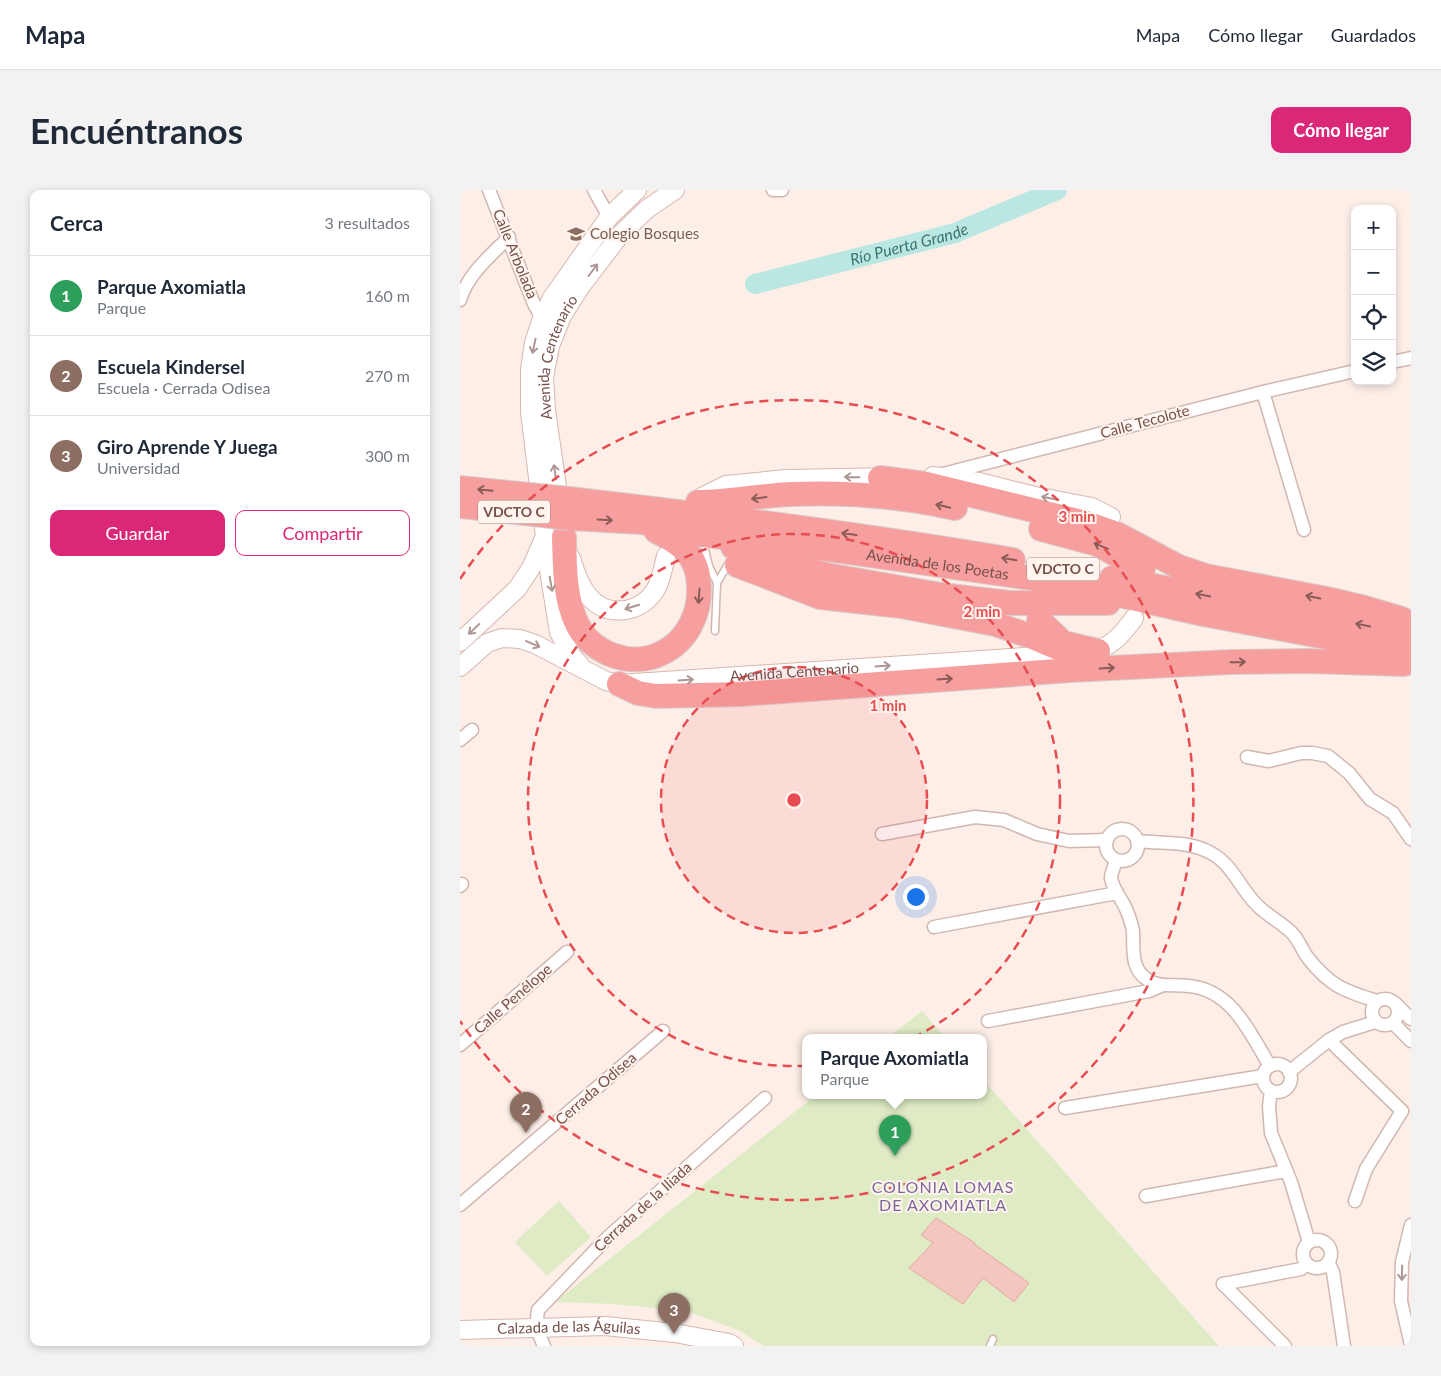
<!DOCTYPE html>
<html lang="es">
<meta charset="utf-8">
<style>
body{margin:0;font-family:Lato,sans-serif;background:#f2f2f3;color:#1f2937}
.controls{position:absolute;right:15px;top:15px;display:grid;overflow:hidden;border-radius:10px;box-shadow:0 2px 8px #0003}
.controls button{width:45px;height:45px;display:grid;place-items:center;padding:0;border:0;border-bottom:1px solid #e0e1e3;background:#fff;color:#1f2937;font:25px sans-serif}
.you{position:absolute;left:455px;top:706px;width:18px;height:18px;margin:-12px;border:4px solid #fff;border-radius:50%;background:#1a73e8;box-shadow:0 0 0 8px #1a73e833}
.badge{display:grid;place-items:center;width:32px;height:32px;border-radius:50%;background:#db2777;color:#fff;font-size:16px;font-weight:700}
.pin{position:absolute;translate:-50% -41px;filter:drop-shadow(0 1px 2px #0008)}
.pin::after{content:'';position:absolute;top:26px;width:18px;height:15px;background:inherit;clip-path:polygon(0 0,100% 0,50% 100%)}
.popup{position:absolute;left:342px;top:844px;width:185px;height:65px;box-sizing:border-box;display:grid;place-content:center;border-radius:10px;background:#fff;filter:drop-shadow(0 1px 4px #0005);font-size:16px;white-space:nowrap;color:#747a83}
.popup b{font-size:19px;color:#1f2937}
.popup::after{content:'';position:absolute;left:50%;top:100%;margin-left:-10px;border:10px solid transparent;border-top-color:#fff}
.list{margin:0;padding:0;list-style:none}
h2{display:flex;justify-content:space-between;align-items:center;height:65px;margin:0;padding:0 20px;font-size:21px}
h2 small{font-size:16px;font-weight:400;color:#747a83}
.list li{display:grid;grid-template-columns:32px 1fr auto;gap:15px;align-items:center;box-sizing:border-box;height:80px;padding:0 20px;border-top:1px solid #e0e1e3}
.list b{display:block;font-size:19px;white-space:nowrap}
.list p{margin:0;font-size:16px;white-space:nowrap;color:#747a83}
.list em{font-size:16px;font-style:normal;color:#747a83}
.actions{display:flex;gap:10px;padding:15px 20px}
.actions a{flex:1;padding:11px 0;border:1px solid #db2777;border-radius:10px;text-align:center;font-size:18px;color:#db2777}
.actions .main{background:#db2777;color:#fff}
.icon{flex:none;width:28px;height:28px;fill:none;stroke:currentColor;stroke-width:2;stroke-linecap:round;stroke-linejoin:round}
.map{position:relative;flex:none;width:951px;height:1156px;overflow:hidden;border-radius:10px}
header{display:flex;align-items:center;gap:30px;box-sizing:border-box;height:70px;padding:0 25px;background:#fff;border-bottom:1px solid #e0e1e3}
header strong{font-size:24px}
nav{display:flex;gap:28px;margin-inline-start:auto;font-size:18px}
.intro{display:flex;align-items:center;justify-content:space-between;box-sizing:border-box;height:120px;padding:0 30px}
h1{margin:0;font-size:35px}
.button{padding:12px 22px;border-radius:10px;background:#db2777;color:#fff;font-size:18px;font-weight:700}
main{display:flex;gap:30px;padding:0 30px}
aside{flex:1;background:#fff;border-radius:10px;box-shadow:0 2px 8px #0003}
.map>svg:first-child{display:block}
.green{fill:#deebc5}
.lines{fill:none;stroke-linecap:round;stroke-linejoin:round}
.river{stroke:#bbe7e2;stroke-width:20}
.building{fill:#f3c7bf;stroke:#e5a89f}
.lane-casing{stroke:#d1b7b0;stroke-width:9}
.street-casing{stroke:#d1b7b0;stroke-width:15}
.secondary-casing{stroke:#d7b7af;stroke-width:20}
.highway-casing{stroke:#d9cecd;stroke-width:26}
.lane{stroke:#fff;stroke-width:6}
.street{stroke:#fff;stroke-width:12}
.secondary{stroke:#fff;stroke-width:18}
.highway{stroke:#f79f9e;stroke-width:24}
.highway-bridge-casing{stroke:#d9cecd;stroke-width:26;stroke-linecap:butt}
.highway-bridge{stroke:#f79f9e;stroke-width:24}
.oneway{stroke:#ad9693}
.oneway2{stroke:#8a5c57}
.ring{fill:none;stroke:#e74c50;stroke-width:2.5;stroke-dasharray:9 6}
.labels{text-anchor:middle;stroke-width:4;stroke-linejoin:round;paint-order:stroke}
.shield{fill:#fff4ee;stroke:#a0817c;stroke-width:1}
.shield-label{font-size:14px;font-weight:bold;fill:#77504b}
.education-label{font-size:15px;fill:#785e54;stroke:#fff4ee;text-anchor:start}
.street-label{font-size:15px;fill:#77504b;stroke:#fff4ee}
.water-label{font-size:16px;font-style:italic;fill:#3b7570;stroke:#fff4ee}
.neighbourhood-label{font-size:16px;letter-spacing:1px;fill:#7c679a;stroke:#fff4ee}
.centre{fill:#e74c50;stroke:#fff4ee;stroke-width:2.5}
.ring-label{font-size:15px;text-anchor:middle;font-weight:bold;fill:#e74c50;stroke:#fff4ee;stroke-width:4;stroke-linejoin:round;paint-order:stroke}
</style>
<header>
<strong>Mapa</strong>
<nav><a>Mapa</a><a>Cómo llegar</a><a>Guardados</a></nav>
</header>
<div class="intro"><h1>Encuéntranos</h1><a class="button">Cómo llegar</a></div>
<main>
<aside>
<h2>Cerca<small>3 resultados</small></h2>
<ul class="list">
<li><span class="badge" style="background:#2e9e5b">1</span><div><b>Parque Axomiatla</b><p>Parque</p></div><em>160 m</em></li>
<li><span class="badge" style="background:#8d6e63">2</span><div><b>Escuela Kindersel</b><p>Escuela · Cerrada Odisea</p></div><em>270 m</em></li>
<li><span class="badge" style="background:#8d6e63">3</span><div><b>Giro Aprende Y Juega</b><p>Universidad</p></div><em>300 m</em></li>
</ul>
<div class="actions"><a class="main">Guardar</a><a>Compartir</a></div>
</aside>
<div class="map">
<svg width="951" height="1156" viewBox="0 0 951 1156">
<rect width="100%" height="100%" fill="#fdefe8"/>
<!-- green -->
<g class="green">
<path d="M462 821 485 847H429Z"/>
<path d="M524 891 759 1156H304L278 1140 226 1121 153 1114 95 1112 356 905H524Z"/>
<path d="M99 1011 131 1047 87 1086 55 1052Z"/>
</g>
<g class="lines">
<!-- river -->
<path class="river" id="s1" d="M295 94 495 43 597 0"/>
</g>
<!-- building -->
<path class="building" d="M476 1028 515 1053 514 1054 569 1093 554 1112 523 1088 503 1114 449 1078 473 1053 461 1045Z"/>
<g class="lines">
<!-- lane casing -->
<g class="lane-casing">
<g id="lane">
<path d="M243 351 249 376 257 393 255 441"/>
<path d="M257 393 270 371"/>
<path d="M530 1156 533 1149"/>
</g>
</g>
<!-- street casing -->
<g class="street-casing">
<g id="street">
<path d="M29 0 74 114 82 128"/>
<path d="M134 0 149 27"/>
<path d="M313 0H322"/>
<path d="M0 110C8 84 30 66 49 47"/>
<path d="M932 172 951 168"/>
<path d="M803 202 844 340"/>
<path d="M483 284 803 202 895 181"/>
<path d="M0 550 12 540"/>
<path d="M787 567 809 571 841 563H852L868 566 889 583 910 609 933 623 951 649"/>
<circle cx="662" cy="655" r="16"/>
<path d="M422 644 515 627 544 630 577 644 609 651 647 650"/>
<path d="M677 651C703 654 727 650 751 663 772 674 780 698 796 714 806 725 821 732 832 743 839 750 842 760 848 768 870 796 884 801 917 811"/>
<path d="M656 670C655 675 651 683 651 688 653 700 662 709 666 719 669 726 672 735 673 741 674 759 670 779 688 790 699 798 716 794 729 796 772 800 790 843 810 876"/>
<path d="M0 696 2 694"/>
<path d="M474 737 657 703"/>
<circle cx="925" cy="822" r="13"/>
<path d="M935 813 951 829"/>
<path d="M528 831 689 801 703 795"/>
<path d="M933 833 951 851"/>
<path d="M869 850 942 921 906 979 895 1011"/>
<path d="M0 855 107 762"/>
<circle cx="817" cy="888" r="14"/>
<path d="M829 882 869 850 883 842 915 832"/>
<path d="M811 901 809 916 811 943 831 992 849 1052"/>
<path d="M605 918 803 886"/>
<path d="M686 1006 826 981"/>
<path d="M0 1015 203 841"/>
<path d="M951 1035 942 1072 941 1111 951 1155"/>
<circle cx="857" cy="1064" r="14"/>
<path d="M868 1072 873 1082 884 1156"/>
<path d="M763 1094 825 1156"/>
<path d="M763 1094 841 1079 847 1074"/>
<path d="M84 1156 76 1137 78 1120 148 1047 305 908"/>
</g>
</g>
<!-- secondary casing -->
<g class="secondary-casing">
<g id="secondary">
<path d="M473 286 519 292 575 306 632 317 651 327"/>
<path d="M242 307 266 295 326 289 432 287"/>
<path id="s2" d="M100 318 86 220 84 187 90 156 102 126 121 96 160 45 187 19 215 0"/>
<path d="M111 368C119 395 131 425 166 420 177 418 187 412 194 402 201 392 203 378 206 366"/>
<path d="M0 452 57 399 71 378 85 346"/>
<path d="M120 475 111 465 99 442 90 387 70 222V179L74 153 82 128 92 108 149 27 177 0"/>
<path id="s3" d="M0 477 27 453 42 448 60 449 75 454 146 491 159 494 609 464C644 460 653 458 674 428"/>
<path id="s4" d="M0 1140 145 1136 215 1143 269 1153 274 1156"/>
</g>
</g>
<!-- highway casing -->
<g class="highway-casing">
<g id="highway">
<path d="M420 288 466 294 626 333 657 344 719 377 746 386 867 409 905 418 942 429"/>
<path d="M109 309C257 326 405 345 553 370"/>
<path d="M238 312C270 312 301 305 333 304 388 302 441 306 495 318"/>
<path id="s5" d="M109 328 182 332 236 344 360 358 606 393 743 424 951 463"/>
<path d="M581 339 637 354 683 379"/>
<path d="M104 347C105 376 104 407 117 434 131 463 171 479 202 463 227 451 240 424 239 398 239 383 235 370 225 360 217 352 206 346 196 341"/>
<path d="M273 357 311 371 367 385 481 405 550 413H648"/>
<path d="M277 375 360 407 441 416 535 434 570 446 603 460 609 464"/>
<path d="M652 388 951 444"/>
<path d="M579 430 603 453 638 461"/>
<path d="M159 494 178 503 196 506 281 504 611 480 771 472 847 471 944 474"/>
</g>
</g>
<!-- lane -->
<use href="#lane" class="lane"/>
<!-- street -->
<use href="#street" class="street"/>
<!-- secondary -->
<use href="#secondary" class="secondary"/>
<!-- highway -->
<use href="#highway" class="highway"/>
<!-- highway-bridge casing -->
<g class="highway-bridge-casing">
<g id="highway-bridge">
<path d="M0 298 109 309"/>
<path d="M0 316 109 328"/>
</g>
</g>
<!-- highway-bridge -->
<use href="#highway-bridge" class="highway-bridge"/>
</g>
<!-- one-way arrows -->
<defs><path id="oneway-shaft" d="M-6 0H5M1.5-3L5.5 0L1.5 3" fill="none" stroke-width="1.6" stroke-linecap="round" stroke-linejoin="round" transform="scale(1.25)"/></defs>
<g class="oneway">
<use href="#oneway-shaft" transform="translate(133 80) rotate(-53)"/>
<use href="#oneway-shaft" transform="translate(74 156) rotate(102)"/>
<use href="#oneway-shaft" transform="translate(95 282) rotate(-98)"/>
<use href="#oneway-shaft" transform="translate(392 287) rotate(-179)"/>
<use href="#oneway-shaft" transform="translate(589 308) rotate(-169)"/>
<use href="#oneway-shaft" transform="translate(91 394) rotate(80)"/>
<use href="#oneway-shaft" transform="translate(172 417) rotate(163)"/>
<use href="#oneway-shaft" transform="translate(14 439) rotate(137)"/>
<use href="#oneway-shaft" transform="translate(73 454) rotate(23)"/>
<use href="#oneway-shaft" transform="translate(423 476) rotate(-4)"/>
<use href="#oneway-shaft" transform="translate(226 490) rotate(-4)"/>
<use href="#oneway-shaft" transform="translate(942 1083) rotate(91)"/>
</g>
<g class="oneway2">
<use href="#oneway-shaft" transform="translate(25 300) rotate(-174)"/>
<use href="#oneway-shaft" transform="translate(299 308) rotate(173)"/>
<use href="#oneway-shaft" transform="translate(483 316) rotate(-167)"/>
<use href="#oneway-shaft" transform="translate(145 330) rotate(3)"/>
<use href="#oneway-shaft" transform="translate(389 344) rotate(-172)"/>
<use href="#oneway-shaft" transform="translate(641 356) rotate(-157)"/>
<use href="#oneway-shaft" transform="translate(549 369) rotate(-171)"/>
<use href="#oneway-shaft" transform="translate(743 405) rotate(-169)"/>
<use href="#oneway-shaft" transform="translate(239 406) rotate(94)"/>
<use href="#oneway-shaft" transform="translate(853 407) rotate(-169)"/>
<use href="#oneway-shaft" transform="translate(903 435) rotate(-169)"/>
<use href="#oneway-shaft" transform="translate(778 472) rotate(-1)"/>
<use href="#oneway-shaft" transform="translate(647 478) rotate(-3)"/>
<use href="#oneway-shaft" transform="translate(485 489) rotate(-4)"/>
</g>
<!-- distance rings -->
<circle cx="334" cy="610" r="133" fill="#e74c50" fill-opacity=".12"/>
<g class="ring">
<circle cx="334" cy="610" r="133"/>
<circle cx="334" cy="610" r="266"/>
<path d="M0 389A400 400 0 1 1 0 831"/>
</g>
<!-- icons -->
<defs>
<g id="school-bare" transform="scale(1.35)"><path d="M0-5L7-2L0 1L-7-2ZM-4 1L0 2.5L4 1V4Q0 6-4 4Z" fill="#8d6e63" stroke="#fff4ee" stroke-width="2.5" paint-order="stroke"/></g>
</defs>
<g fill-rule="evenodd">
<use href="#school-bare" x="116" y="44"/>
</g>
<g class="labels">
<!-- shield labels -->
<g class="shield">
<rect x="18" y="310.5" width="72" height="23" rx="4"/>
<rect x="567" y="367.5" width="72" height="23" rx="4"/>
</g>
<g class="shield-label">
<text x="54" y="327">VDCTO C</text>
<text x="603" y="384">VDCTO C</text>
</g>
<!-- education labels -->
<g class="education-label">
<text x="130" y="49">Colegio Bosques</text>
</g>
<!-- street labels -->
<g class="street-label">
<text transform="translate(55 64) rotate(68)" y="5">Calle Arbolada</text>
<text dy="5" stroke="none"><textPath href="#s2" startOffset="154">Avenida Centenario</textPath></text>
<text transform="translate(685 232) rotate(-15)" y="5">Calle Tecolote</text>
<text dy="5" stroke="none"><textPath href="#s5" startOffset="372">Avenida de los Poetas</textPath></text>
<text dy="5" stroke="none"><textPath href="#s3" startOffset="355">Avenida Centenario</textPath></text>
<text transform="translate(53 809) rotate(-41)" y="5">Calle Penélope</text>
<text transform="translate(136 899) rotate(-41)" y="5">Cerrada Odisea</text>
<text transform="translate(183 1017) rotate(-42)" y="5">Cerrada de la Iliada</text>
<text dy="5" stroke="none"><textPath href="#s4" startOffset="109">Calzada de las Águilas</textPath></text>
</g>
<!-- water labels -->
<g class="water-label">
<text dy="6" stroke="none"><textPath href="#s1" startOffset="159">Río Puerta Grande</textPath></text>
</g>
<!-- neighbourhood labels -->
<g class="neighbourhood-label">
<text x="483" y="1003">COLONIA LOMAS<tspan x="483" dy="18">DE AXOMIATLA</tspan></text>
</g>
</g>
<circle cx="334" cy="610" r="8" class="centre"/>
<g class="ring-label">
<text x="617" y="332">3 min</text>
<text x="522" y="427">2 min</text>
<text x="428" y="521">1 min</text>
</g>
</svg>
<div class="controls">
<button>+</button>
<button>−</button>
<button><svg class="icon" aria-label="locate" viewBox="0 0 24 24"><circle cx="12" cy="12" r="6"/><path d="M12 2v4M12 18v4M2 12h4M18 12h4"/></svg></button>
<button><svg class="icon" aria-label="layers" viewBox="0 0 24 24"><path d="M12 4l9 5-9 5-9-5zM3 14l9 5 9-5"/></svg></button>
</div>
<div class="you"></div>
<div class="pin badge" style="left:435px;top:966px;background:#2e9e5b">1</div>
<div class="popup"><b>Parque Axomiatla</b>Parque</div>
<div class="pin badge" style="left:66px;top:943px;background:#8d6e63">2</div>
<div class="pin badge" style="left:214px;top:1144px;background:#8d6e63">3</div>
</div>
</main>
